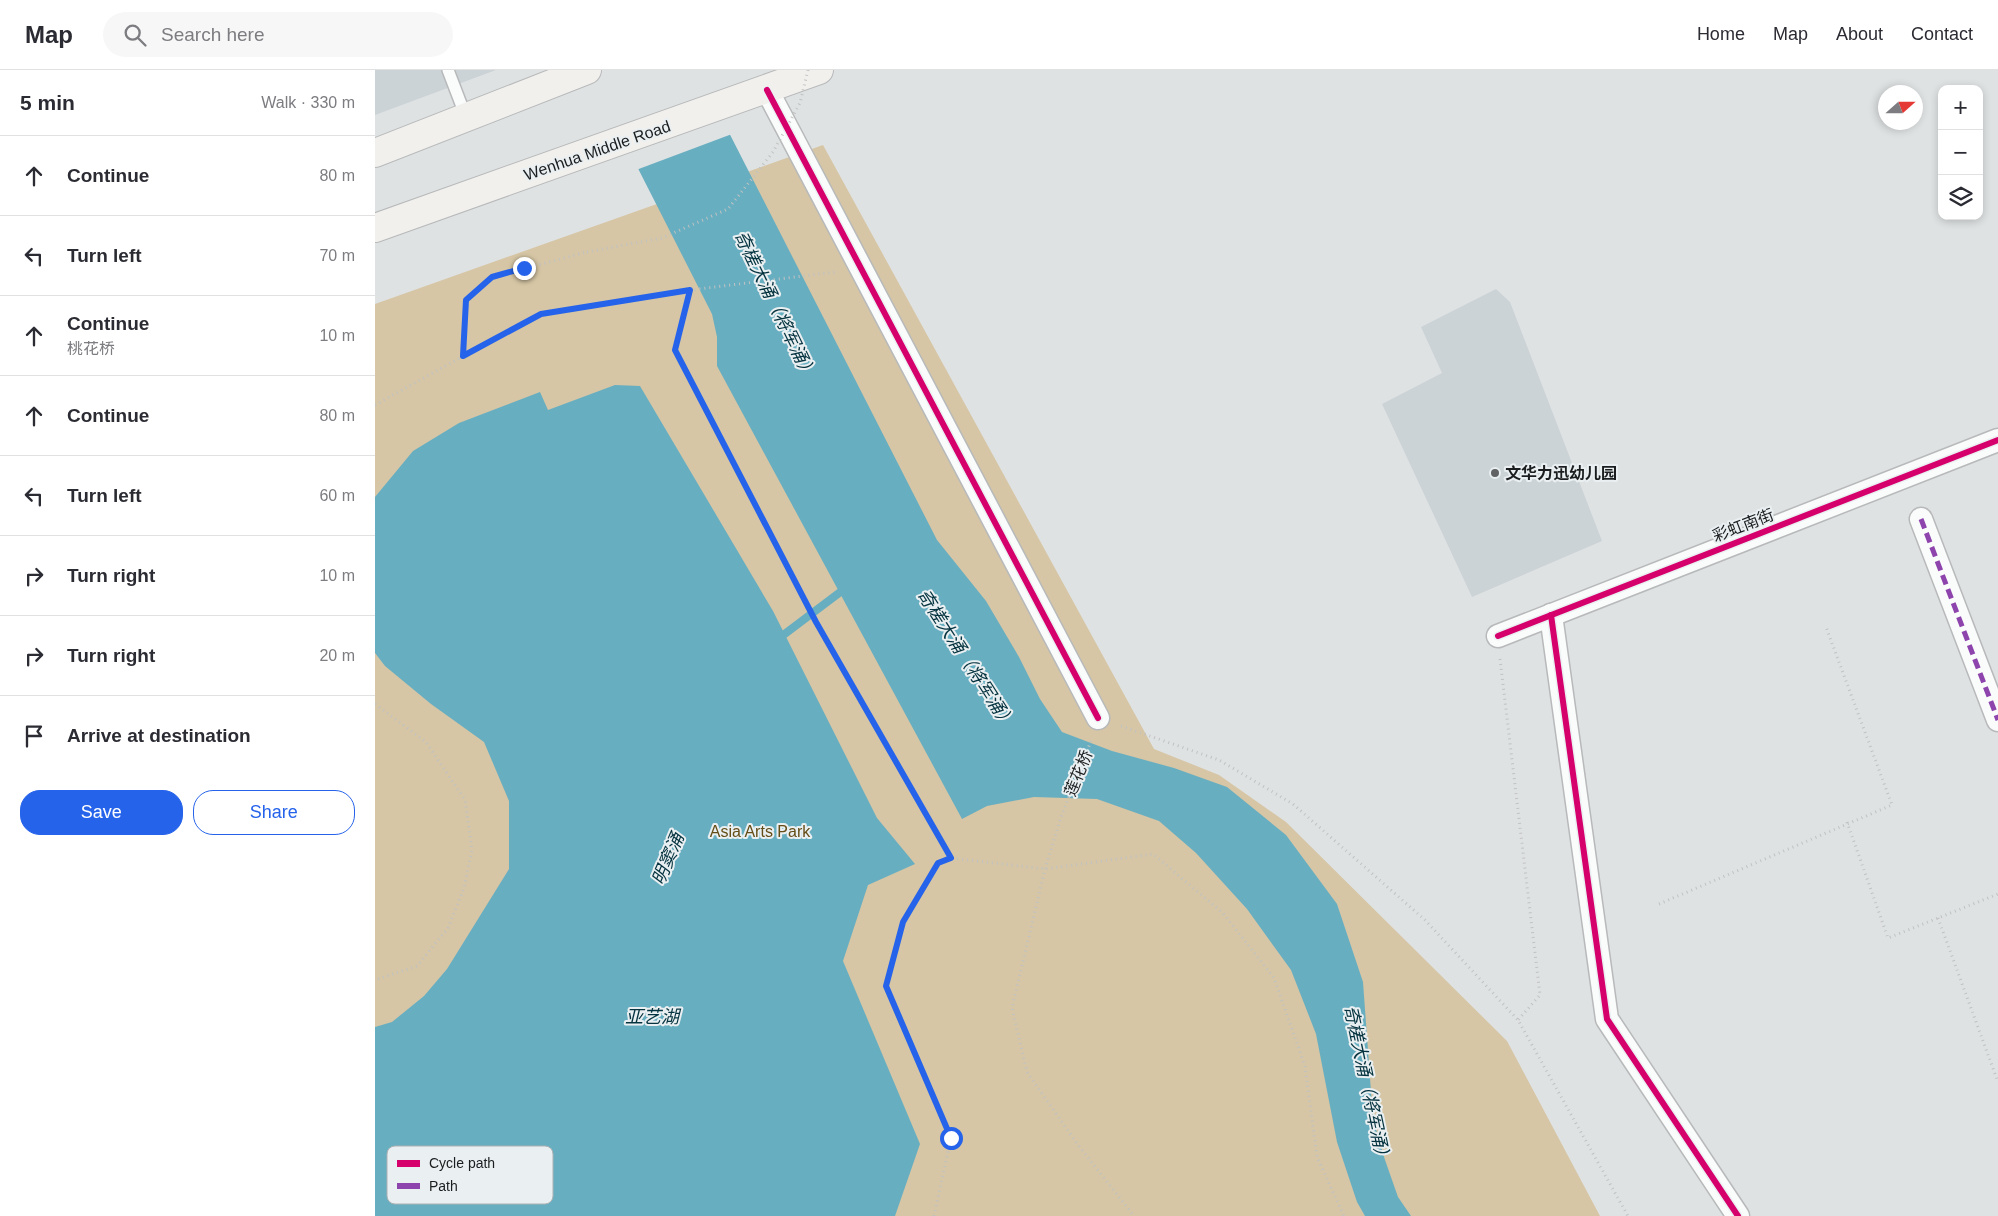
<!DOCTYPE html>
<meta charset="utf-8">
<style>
body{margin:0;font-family:Helvetica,"Noto Sans SC",sans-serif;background:#f7f7f7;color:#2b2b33}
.controls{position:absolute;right:15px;top:15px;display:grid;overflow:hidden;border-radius:10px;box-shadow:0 2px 8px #0003}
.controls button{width:45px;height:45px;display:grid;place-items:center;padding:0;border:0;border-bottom:1px solid #e1e1e2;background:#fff;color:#2b2b33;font:25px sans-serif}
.compass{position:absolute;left:1503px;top:15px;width:45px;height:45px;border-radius:50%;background:#fff;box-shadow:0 2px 8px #0003;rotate:69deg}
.stop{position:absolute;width:15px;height:15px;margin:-11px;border:4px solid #2563eb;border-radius:50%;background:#fff}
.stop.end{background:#2563eb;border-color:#fff;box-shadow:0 1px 5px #0008}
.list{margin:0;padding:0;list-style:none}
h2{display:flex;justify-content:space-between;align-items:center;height:65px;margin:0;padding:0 20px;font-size:21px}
h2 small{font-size:16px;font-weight:400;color:#7c7c81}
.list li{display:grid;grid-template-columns:32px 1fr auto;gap:15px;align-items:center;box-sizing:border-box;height:80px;padding:0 20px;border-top:1px solid #e1e1e2}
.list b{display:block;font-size:19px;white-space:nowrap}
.list p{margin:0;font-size:16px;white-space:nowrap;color:#7c7c81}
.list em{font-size:16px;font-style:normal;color:#7c7c81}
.actions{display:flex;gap:10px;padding:15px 20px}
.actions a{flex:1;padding:11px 0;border:1px solid #2563eb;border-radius:20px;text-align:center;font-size:18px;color:#2563eb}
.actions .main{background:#2563eb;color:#fff}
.icon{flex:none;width:28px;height:28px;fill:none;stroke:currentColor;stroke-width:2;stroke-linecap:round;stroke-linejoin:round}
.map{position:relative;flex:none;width:1623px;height:1146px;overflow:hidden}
header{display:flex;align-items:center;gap:30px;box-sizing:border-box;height:70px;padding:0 25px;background:#fff;border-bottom:1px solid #e1e1e2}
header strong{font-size:24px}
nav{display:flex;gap:28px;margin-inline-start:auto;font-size:18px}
.search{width:350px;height:45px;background:#f7f7f7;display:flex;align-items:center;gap:12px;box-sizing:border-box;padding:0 18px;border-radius:28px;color:#7c7c81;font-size:19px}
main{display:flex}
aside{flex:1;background:#fff}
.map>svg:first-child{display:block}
.built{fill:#cbd3d6}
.green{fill:#d6c6a5}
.water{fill:#68aec1}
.pier{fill:#dfe2e3}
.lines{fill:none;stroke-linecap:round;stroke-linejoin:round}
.stream{stroke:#68aec1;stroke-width:8}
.lane-casing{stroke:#b7b9ba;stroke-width:14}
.street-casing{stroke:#b7b9ba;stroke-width:25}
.secondary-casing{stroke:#b7b9ba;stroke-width:30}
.path{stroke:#c0c2c2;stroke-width:3;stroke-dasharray:1 4;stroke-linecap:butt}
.lane{stroke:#fafbfb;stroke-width:11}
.street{stroke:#fafbfb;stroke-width:22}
.secondary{stroke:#f2f0ed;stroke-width:28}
.path-bridge{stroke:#c0c2c2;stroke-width:3;stroke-dasharray:1 4;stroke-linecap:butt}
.quiet{stroke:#8e44ad;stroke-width:5;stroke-dasharray:10 5;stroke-linecap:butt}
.cycleway-casing{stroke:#eaf0f2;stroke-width:9}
.cycleway{stroke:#d6006c;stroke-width:6}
.route{stroke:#2563eb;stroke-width:6}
.poi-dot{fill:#606263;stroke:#eaf0f2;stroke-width:2}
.labels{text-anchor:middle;stroke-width:4;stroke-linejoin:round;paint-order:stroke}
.street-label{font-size:16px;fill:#1b1d1e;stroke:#eaf0f2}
.poi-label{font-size:16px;font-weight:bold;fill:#1b1d1e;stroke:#eaf0f2;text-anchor:start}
.park-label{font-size:16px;fill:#654d17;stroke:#eaf0f2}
.water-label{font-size:18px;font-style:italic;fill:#05333f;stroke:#eaf0f2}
.key{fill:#eaf0f2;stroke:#acb1b2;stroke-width:1}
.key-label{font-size:14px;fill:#1b1d1e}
</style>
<header>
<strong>Map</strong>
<div class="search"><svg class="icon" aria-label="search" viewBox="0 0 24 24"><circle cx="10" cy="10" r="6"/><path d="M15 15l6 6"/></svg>Search here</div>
<nav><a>Home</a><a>Map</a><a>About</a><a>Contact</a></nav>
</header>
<main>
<aside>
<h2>5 min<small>Walk · 330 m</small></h2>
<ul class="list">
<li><svg class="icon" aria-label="ahead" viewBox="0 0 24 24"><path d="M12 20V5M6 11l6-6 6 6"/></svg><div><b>Continue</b></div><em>80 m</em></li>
<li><svg class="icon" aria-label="left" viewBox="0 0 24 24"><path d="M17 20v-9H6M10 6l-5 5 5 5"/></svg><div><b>Turn left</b></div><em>70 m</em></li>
<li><svg class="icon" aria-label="ahead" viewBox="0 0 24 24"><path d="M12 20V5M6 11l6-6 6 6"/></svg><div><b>Continue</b><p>桃花桥</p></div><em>10 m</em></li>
<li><svg class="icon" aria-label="ahead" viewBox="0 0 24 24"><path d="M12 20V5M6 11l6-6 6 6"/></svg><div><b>Continue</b></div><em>80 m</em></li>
<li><svg class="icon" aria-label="left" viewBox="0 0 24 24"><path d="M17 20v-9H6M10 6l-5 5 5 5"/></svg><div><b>Turn left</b></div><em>60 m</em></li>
<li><svg class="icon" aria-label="right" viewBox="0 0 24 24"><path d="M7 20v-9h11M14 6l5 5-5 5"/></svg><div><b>Turn right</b></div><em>10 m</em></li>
<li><svg class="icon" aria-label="right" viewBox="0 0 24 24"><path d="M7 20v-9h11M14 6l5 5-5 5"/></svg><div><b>Turn right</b></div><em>20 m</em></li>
<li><svg class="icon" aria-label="arrive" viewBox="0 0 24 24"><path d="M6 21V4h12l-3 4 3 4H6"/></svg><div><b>Arrive at destination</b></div></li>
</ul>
<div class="actions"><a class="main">Save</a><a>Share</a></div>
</aside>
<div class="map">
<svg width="1623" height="1146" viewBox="0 0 1623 1146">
<rect width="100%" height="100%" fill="#dfe2e3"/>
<!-- built -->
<g class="built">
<path d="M0 0H121L0 45Z"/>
<path d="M1121 219 1135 232 1227 471 1097 527 1007 334 1067 303 1046 257Z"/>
</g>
<!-- green -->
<path class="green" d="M448 75 779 679 844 705 911 752 1132 971 1225 1146H0V234Z"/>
<!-- water -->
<g class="water">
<path d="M213 0H322L562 470 611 531 644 587 665 629 687 662 737 681 799 698 852 717 911 765 962 834 988 912 998 1049 1010 1090 1023 1127 1036 1146H990L982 1132 962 1072 941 964 916 900 872 839 821 783 784 751 722 729 659 727 612 736 587 749 342 296V267L337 244Z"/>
<path d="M240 315 265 316 398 541 502 748 540 794 493 815 468 891 545 1074 520 1146H0V957L17 952 49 926 72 899 134 799V731L109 672 56 634 10 596 0 583V427L38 381 84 353 165 322 173 340Z"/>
</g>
<!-- pier -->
<path class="pier" d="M210 0H325L357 64 261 100Z"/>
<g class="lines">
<!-- stream -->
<path class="stream" d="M403 569 472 517"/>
<!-- lane casing -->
<g class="lane-casing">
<path id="lane" d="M73 0 91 47"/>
</g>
<!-- street casing -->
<g class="street-casing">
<g id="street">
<path d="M392 20 723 648"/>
<path d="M1546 449 1623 650"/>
<path d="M1176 545 1232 949 1363 1146"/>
<path d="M1123 566 1623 370"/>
</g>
</g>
<!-- secondary casing -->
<g class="secondary-casing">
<g id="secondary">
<path d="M0 83 212 0"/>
<path d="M0 158 444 0"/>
</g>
</g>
<!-- path -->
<g class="path">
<path d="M315 220 300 280 441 552 576 788"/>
<path d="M88 286 91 230 117 207 212 182"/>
<path d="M0 335 166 243 324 219 460 202"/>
<path d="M1125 589 1165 925 1143 950"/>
<path d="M0 634 51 672 90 730 97 780 89 818 73 858 42 896 0 910"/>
<path d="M746 656 844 690 918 734 1050 850 1143 950 1253 1146"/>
<path d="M716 671 686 747 670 799 637 938 652 1002 703 1075 759 1146"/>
<path d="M1472 752 1513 868 1623 824"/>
<path d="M1284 834 1517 735 1451 557"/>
<path d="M1563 848 1623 1012"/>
<path d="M559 1146 576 1068 511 916 528 852 563 793 576 788 670 799 778 784 848 843 899 908 930 996 942 1087 969 1146"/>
</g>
<!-- lane -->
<use href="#lane" class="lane"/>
<!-- street -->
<use href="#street" class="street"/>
<!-- secondary -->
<use href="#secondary" class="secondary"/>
<!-- path-bridge -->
<path class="path-bridge" d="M212 182 287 168 353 139 398 82 425 33 433 0"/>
<!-- quiet -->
<path class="quiet" d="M1546 449 1623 650"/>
<!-- cycleway casing -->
<g class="cycleway-casing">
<g id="cycleway">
<path d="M392 20 723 648"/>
<path d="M1176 545 1232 949 1363 1146"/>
<path d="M1123 566 1623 370"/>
</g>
</g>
<!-- cycleway -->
<use href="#cycleway" class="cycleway"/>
</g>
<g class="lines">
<!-- route -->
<path class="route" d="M149 198 117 207 91 230 88 286 166 244 315 220 300 280 441 552 576 788 563 793 528 852 511 916 576 1068"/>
</g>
<!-- markers -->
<circle class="poi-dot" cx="1120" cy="403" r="5"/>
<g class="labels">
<!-- street labels -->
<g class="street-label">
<text transform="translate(222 80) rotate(-19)" y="6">Wenhua Middle Road</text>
<text transform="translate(1368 455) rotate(-21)" y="6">彩虹南街</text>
<text transform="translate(703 703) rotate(-68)" y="6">莲花桥</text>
</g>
<!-- poi labels -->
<g class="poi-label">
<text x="1130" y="409">文华力迅幼儿园</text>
</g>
<!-- park labels -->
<g class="park-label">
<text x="385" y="767">Asia Arts Park</text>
</g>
<!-- water labels -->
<g class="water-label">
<text transform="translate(400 235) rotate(64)" y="6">奇槎大涌（将军涌）</text>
<text transform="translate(591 589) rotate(57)" y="6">奇槎大涌（将军涌）</text>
<text transform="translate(293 789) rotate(-67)" y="6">明窦涌</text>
<text x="277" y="953">亚艺湖</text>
<text transform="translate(992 1015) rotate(78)" y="6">奇槎大涌（将军涌）</text>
</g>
</g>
<!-- legend -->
<rect x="12" y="1076" width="166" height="58" rx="8" class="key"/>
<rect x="22" y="1090" width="23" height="7" fill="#d6006c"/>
<rect x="22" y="1113" width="23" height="6" fill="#8e44ad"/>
<g class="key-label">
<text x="54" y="1098">Cycle path</text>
<text x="54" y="1121">Path</text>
</g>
</svg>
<div class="controls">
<button>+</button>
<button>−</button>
<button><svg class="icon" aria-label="layers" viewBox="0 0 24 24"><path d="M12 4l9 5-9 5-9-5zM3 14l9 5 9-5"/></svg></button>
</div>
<svg class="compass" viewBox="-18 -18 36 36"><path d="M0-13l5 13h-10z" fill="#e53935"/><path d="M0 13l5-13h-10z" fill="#7c7c81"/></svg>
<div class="stop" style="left:576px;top:1068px"></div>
<div class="stop end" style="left:149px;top:198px"></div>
</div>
</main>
